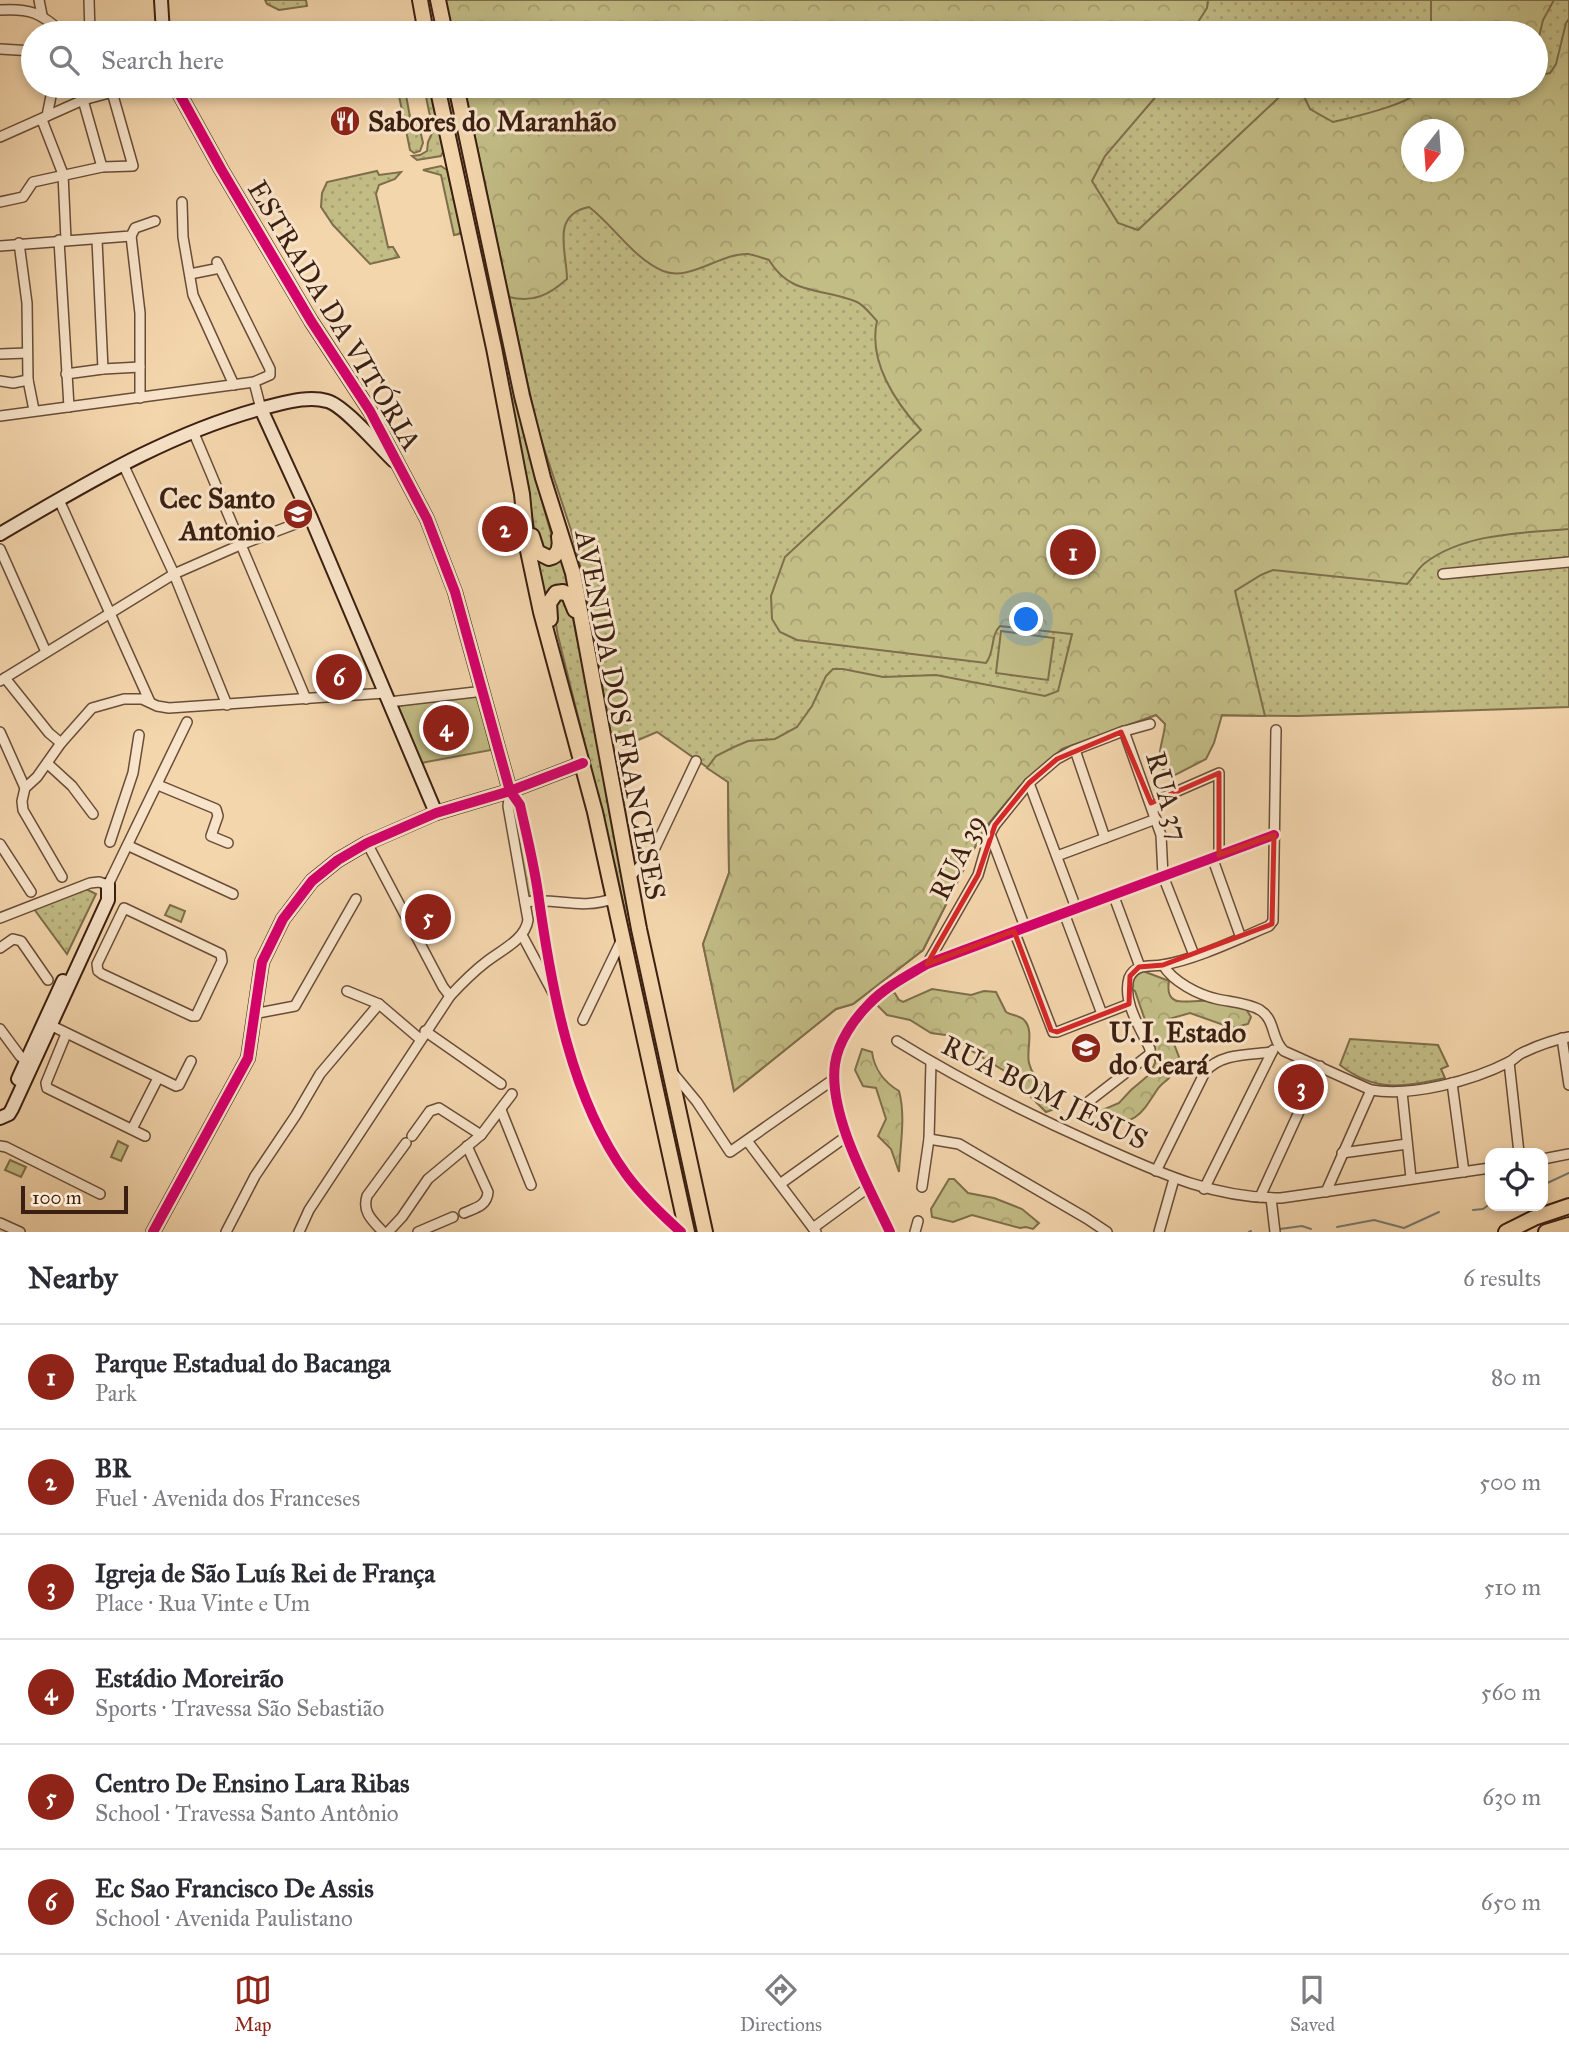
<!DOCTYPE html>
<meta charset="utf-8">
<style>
body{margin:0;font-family:"IM FELL Great Primer",serif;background:#f2f2f3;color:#2b2b33}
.controls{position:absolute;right:21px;bottom:21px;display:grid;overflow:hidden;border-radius:14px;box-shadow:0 4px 10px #0003}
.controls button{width:63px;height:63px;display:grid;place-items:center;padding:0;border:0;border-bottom:2px solid #e1e1e2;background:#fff;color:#2b2b33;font:35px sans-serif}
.compass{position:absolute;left:1401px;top:119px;width:63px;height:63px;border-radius:50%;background:#fff;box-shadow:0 4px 10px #0003;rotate:197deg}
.scale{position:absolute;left:21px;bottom:18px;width:107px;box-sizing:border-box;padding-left:7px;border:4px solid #3b1f11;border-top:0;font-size:19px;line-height:24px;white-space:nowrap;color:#3b1f11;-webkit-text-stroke:5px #f8e4ca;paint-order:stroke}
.you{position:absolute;left:1027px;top:620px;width:24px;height:24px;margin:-18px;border:5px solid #fff;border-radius:50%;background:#1a73e8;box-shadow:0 0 0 10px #1a73e833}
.badge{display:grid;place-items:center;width:46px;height:46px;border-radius:50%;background:#8f2418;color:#fff;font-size:23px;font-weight:700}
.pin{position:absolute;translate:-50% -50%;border:4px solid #fff;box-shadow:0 2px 7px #0006}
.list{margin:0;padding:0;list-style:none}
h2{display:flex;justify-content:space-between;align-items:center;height:91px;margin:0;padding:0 28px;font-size:30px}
h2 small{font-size:23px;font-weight:400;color:#7c7c81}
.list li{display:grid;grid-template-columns:46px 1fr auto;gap:21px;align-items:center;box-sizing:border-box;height:105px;padding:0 28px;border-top:2px solid #e1e1e2}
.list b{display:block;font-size:26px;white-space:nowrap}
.list p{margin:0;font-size:23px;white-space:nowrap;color:#7c7c81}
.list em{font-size:23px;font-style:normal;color:#7c7c81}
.icon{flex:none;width:38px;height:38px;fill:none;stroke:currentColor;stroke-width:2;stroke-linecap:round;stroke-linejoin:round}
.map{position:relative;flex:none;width:1569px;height:1232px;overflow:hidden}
.search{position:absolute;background:#fff;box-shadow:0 4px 10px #0003;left:21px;right:21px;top:21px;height:77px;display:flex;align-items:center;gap:18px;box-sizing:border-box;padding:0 24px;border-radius:38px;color:#7c7c81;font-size:26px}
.sheet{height:721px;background:#fff}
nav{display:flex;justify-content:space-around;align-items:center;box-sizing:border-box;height:98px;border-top:2px solid #e1e1e2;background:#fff;font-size:19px;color:#7c7c81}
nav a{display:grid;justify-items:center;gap:4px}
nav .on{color:#8f2418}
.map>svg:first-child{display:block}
.grass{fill:url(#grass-dots);stroke:#7e6e4b;stroke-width:2;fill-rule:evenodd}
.forest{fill:url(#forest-crowns);stroke:#7e6e4b;stroke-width:2;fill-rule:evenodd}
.garden{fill:#c2bc85;stroke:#7e6e4b;stroke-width:2}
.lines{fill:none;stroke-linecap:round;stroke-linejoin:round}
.stream{stroke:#767b71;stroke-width:2}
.street-casing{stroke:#694d38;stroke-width:12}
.secondary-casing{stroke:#3b1f11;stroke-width:16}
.primary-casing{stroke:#3b1f11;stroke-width:18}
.street{stroke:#f8e4ca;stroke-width:9}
.secondary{stroke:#f8e4ca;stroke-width:12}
.primary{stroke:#f4d6ad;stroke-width:14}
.cycleway-casing{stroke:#f8e4ca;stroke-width:15}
.cycleway{stroke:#d6006c;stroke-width:10}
.marked{fill:none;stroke:#d62828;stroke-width:5;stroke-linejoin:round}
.labels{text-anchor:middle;stroke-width:6;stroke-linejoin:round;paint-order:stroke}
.poi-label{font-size:28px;font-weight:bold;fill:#3b1f11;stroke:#f8e4ca;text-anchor:start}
.street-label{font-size:28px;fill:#3b1f11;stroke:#f8e4ca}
</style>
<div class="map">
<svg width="1569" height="1232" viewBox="0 0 1569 1232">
<defs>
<pattern id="grass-dots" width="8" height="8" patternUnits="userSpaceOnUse" patternTransform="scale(1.75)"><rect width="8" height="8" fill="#c2bc85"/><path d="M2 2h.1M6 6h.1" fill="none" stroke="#a8a172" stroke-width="1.8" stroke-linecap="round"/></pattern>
<pattern id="forest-crowns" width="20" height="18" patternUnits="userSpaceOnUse" patternTransform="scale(1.75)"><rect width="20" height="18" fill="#c2bc85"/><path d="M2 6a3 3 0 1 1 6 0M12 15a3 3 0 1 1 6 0" fill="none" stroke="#a8a172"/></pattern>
</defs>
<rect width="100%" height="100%" fill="#f4d6ad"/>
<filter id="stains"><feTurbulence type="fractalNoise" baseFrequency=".00286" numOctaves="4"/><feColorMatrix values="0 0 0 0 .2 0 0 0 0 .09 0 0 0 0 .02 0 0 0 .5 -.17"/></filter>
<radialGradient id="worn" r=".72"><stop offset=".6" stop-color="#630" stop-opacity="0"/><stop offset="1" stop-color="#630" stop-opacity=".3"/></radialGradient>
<!-- grass -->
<g class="grass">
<path d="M265 0H306L307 6 279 10 267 4Z"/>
<path d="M446 0H1569V707L1298 716 1156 715 1062 749 1019 787 984 829 923 950 853 1004 836 1009 734 1091 703 944 729 873 728 782 657 732 624 746 611 737 582 573 571 530 537 427 464 86H1536V33H453ZM1412 130H1454V172H1412Z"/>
<path d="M397 86H410V88L405 90 411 122 418 121 423 143 420 151 414 153 410 150Z"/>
<path d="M443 86H448C482 238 509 394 554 543V548L549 553 537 544 511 402Z"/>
<path d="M424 87 432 93 444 150 441 156 417 160 412 156 420 155 427 151 428 142 433 131Z"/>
<path d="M441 166 447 170 461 230 459 234 454 235 441 175 423 170Z"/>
<path d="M377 171 379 175 401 172 395 179 379 185 376 194 388 247H393L399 257 370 264 333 225 321 207 322 193 327 182Z"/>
<path d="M564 551 572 588 553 586 543 602 532 555Z"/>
<path d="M564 597 571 609 700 1232H693L616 870 558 636 553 609 554 601Z"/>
<path d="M514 798 534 895 527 897 509 800Z"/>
<path d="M86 889 96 894 67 954 34 909Z"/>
<path d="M1350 1039 1438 1045 1448 1066 1441 1069 1445 1078C1403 1087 1376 1093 1340 1065Z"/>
</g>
<!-- forest -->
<g class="forest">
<path d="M445 0H1208L1207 8 1191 33H453Z"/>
<path d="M1431 0H1554L1543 20 1536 49V33H1431Z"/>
<path d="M1569 19V529C1522 533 1464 533 1425 563 1418 568 1414 577 1407 584L1273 570 1261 575 1235 591 1265 716 1222 715 1214 743 1206 759 1175 775H1169C1151 762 1164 743 1165 724L1156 715 1062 749 1019 787 984 829 923 950 853 1004 836 1009 734 1091 703 944 729 873 728 782 707 768 716 756 734 747 748 741 775 739 797 727 812 706 826 676 833 669H843L883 677 936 675 1045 696 1058 691 1072 634 1000 626C990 636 995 652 986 663L797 640 780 632 772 619 771 596 785 557 921 430C895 402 868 361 877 321 871 315 865 306 857 302 823 287 791 297 769 260 762 258 755 255 748 254 720 253 690 282 663 271 634 259 614 226 589 207 550 215 567 252 567 279 549 295 533 303 509 297L464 86H1165L1105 156 1092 181 1118 223 1138 230 1290 87 1302 92 1310 109 1333 122C1353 117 1415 104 1424 86H1536V73L1541 75 1550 73 1556 64 1566 23ZM1412 130H1454V172H1412Z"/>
<path d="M1143 971 1169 981C1164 1011 1191 999 1208 1001 1221 1002 1233 1006 1246 1009L1251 1017 1248 1024 1232 1028 1190 1013 1169 1019 1168 1028 1179 1057C1176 1064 1173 1072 1169 1078 1165 1082 1160 1085 1157 1090 1142 1113 1134 1128 1103 1119L1098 1112 1119 1103 1131 1090 1150 1074 1155 1063V1049L1135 991 1131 989C1131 980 1135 975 1143 971Z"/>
<path d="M932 989 971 995 984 991 996 992 1006 1012C1012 1016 1021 1015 1025 1021 1034 1032 1026 1050 1029 1063 1033 1080 1049 1089 1056 1104L1052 1110 1046 1112 1018 1084 1011 1075 967 1048 953 1036 931 1033 910 1020 887 1015 876 1004 894 992 899 1000 903 1002Z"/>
<path d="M862 1049 872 1052C874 1068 884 1082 899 1091 906 1117 900 1145 899 1172L891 1149 878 1136 886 1119 876 1088 863 1086 855 1070Z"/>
<path d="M949 1179H954L968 1193 994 1198 1022 1209 1039 1223 1033 1229 1026 1227 1020 1228 972 1215 953 1222 932 1217 931 1209Z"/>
</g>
<!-- garden -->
<g class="garden">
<path d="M1001 631 1054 638 1048 680 996 673Z"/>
<path d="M478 695 491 750 421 763 397 706Z"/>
<path d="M170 905 185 911 181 922 165 915Z"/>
<path d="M118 1141 128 1146 121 1161 111 1157Z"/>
<path d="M10 1160 26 1167 21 1177 5 1170Z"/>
</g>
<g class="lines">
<!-- stream -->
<g class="stream">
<path d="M1543 1185 1569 1173"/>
<path d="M1473 1210 1483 1209 1490 1204"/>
<path d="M1337 1227 1374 1220 1404 1228 1439 1212"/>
<path d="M1280 1229 1302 1226 1311 1229"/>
<path d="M1249 1232 1251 1231"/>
</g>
<!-- street casing -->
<g class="street-casing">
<g id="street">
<path d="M39 0 42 15"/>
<path d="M89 0 90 33"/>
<path d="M0 10C30 8 41 13 63 33"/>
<path d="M0 49 33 51"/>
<path d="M83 100 102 167"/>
<path d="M47 116 53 86"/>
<path d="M42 120 63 174 66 240"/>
<path d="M0 137 83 100 135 86"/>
<path d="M0 202 23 197 33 182 102 167 133 166 112 92"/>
<path d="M182 202 183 237 193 295 234 385"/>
<path d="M131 236 140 313V398"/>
<path d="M59 240 69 407"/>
<path d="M97 240 103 369"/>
<path d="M19 243 27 303 28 380 34 410"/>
<path d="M0 246 131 236 135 228 155 221"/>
<path d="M190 274 220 268"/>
<path d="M0 354 27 353"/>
<path d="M66 374 103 369 140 367"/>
<path d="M0 381 13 383 28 380"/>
<path d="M254 382 261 409"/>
<path d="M0 416 254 382 270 375V369L217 262"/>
<path d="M193 431 306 699"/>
<path d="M123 464 174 574 227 705"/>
<path d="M59 500 150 702"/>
<path d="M0 549 46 652"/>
<path d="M1443 574 1569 562"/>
<path d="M5 678 49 733 61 743"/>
<path d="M0 681 174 574 240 545 311 518"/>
<path d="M389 702 484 691"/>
<path d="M1124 731 1161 835 1163 876 1194 955"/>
<path d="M0 732 25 788"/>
<path d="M1075 750 1105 838"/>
<path d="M48 764 72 786 93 814"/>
<path d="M1029 783 1076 908"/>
<path d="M158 785 216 809 218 816 211 836 228 843"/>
<path d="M510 791 520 805C527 837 535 868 539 900 552 991 571 1098 626 1174 642 1196 661 1214 681 1232"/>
<path d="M1153 809 1159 805 1164 797 1219 773V855"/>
<path d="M990 834 1025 927"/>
<path d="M110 842 133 773 139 735"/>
<path d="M367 843 443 987 450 996"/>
<path d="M0 844 31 892"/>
<path d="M129 846 233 894"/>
<path d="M1057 856 1156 819"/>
<path d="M1212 857 1241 938"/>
<path d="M62 877 23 810 22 801 25 788 37 777 61 743 92 708 124 699H142L157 706 169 708 385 693"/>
<path d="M629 878 653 852 696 761"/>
<path d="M1113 894 1140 967"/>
<path d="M525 902C559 897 579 911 615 898"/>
<path d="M124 908 221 954 222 961 196 1016H192L102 974 98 971 97 964Z"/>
<path d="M1064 913 1102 1014"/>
<path d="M0 918 90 883 99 882 108 885 187 722"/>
<path d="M1014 931 1053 1032H1057L1129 1004"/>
<path d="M522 935 553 993"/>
<path d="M0 948 13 939 21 941 48 980"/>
<path d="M927 964 978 875 990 834 995 825 1029 783 1057 759 1072 751 1121 732 1150 724"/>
<path d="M1163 965C1173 982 1199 995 1217 999 1231 1002 1248 1003 1260 1010 1276 1020 1271 1040 1284 1051L1371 1090C1411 1097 1472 1081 1509 1062 1514 1060 1517 1055 1522 1053 1537 1046 1553 1040 1569 1037"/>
<path d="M347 991 379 1004 420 1039"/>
<path d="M253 1014 295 1006 356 899"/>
<path d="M583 1020 623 937"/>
<path d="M48 1024 176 1086 179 1085 191 1061"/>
<path d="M0 1029 20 1056 30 1065"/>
<path d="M425 1031 501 1084"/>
<path d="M66 1034 46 1083 47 1088 145 1136"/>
<path d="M1562 1038 1569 1085"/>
<path d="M897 1041C960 1080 1026 1113 1093 1143 1156 1171 1210 1198 1281 1198L1490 1168"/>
<path d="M1509 1062 1519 1153"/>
<path d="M673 1073 697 1102 730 1152 834 1079"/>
<path d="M1452 1083 1464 1172"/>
<path d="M1402 1092 1411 1178"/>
<path d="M1088 1102 1150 1054V1049C1141 1029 1122 1002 1129 978 1135 963 1150 967 1162 965 1195 960 1238 939 1269 926L1273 921 1276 730"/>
<path d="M501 1110 531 1185"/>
<path d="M132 1129 158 1078"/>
<path d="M412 1136 430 1111 439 1108 481 1135"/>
<path d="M929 1139 959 1144 1086 1218 1107 1232"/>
<path d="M748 1142 816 1232"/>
<path d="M0 1146 6 1147 100 1194"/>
<path d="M1342 1153 1407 1144"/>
<path d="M1543 1159 1569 1154"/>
<path d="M1156 1171 1205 1072C1220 1053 1249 1055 1272 1052"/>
<path d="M780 1184 847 1136"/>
<path d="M922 1187 929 1139 931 1062"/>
<path d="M1204 1189 1273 1050"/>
<path d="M1326 1192 1371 1090"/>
<path d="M1260 1197 1320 1066"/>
<path d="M1271 1198 1275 1232"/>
<path d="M464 1213C475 1208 487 1206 488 1192L467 1146"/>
<path d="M0 1223 20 1232"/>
<path d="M813 1228 869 1187"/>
<path d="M226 1232 255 1176 296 1115 320 1074 379 1004"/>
<path d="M299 1232 309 1210 450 996C462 983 473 972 486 962 501 950 525 940 528 920L508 806 510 791"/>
<path d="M383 1232C372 1220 362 1212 367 1196L406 1143"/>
<path d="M388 1232 402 1217 428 1179 481 1135 512 1094"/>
<path d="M418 1232 453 1217"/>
<path d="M890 1232C869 1187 828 1115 835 1064 838 1042 854 1019 869 1004 885 987 907 976 927 964L1274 835"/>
<path d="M915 1232 918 1221"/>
<path d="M1159 1232 1174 1179"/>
</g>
</g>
<!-- secondary casing -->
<g class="secondary-casing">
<g id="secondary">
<path d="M161 0 163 33"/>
<path d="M175 86 221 169 311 321 370 411 427 519 455 592 510 791"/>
<path d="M261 409 311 518 436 813"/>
<path d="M0 534C87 483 175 429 275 405 291 401 311 396 327 401 344 405 379 447 394 461"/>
<path d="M18 1079 63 981"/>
<path d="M0 1118 9 1114 12 1109 108 900V885"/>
<path d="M153 1232 248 1058 262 962 283 919 312 881 338 860 367 843 436 813 510 791 583 763"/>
</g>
</g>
<!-- primary casing -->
<g class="primary-casing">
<g id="primary">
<path d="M420 0 426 33"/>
<path d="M438 0 445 33"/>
<path d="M437 86 494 348 522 494 527 546 541 612 595 812 687 1232"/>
<path d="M456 86 522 396 543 478 573 573 639 929 705 1232"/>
<path d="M532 536 537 552 549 558C559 556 561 546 559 537"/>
<path d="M550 619 549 603 556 593 563 592 569 595 575 610"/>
<path d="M1506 1232 1534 1218 1569 1206"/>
<path d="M1546 1232 1569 1225"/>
</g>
</g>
<!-- street -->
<use href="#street" class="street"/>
<!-- secondary -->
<use href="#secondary" class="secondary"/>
<!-- primary -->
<use href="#primary" class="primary"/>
<!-- cycleway casing -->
<g class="cycleway-casing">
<g id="cycleway">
<path d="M175 86 221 169 311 321 370 411 427 519 455 592 510 791 520 805C527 837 535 868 539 900 552 991 571 1098 626 1174 642 1196 661 1214 681 1232"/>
<path d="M153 1232 248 1058 262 962 283 919 312 881 338 860 367 843 436 813 510 791 583 763"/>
<path d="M890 1232C869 1187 828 1115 835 1064 838 1042 854 1019 869 1004 885 987 907 976 927 964L1274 835"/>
</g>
</g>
<!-- cycleway -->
<use href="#cycleway" class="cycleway"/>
</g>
<!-- marked area -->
<path class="marked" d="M1121 732 1151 803 1219 773V855L1274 835 1272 924 1163 965 1139 967 1130 976 1129 1004 1057 1032 1051 1030 1014 931 927 964 978 875 995 825 1029 783 1057 759Z"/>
<!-- icons -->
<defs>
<g id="restaurant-disc" transform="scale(1.575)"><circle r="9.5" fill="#8f2418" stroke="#f8e4ca"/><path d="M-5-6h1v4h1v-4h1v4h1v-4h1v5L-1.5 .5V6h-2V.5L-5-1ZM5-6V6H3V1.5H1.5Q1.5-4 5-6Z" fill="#fff"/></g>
<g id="school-disc" transform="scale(1.575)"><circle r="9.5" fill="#8f2418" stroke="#f8e4ca"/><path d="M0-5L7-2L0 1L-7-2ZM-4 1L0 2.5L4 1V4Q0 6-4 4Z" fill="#fff"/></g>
</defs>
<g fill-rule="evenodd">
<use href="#restaurant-disc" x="345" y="121"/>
<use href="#school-disc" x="298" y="514"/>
<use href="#school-disc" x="1086" y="1048"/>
</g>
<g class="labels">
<!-- poi labels -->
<g class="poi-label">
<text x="368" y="131">Sabores do Maranhão</text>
<text x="275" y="508" text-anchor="end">Cec Santo<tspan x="275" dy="32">Antonio</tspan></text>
<text x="1109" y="1042">U. I. Estado<tspan x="1109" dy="32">do Ceará</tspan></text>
</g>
<!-- street labels -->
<g class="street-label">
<text transform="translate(335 315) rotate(59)" y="10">ESTRADA DA VITÓRIA</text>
<text transform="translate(621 715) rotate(79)" y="10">AVENIDA DOS FRANCESES</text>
<text transform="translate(1168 796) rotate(74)" y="10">RUA 37</text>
<text transform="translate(957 857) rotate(-64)" y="10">RUA 39</text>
<text transform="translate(1045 1092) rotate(26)" y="10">RUA BOM JESUS</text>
</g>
</g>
<rect width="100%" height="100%" filter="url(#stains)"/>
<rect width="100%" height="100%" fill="url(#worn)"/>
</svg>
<div class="controls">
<button><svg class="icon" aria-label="locate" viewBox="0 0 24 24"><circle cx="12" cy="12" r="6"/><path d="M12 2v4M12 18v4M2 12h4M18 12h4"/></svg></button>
</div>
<svg class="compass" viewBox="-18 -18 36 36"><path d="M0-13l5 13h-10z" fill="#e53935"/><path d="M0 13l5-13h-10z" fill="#7c7c81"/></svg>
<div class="scale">100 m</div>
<div class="you"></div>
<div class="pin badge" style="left:1073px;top:552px">1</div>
<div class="pin badge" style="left:505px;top:529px">2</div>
<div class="pin badge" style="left:1301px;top:1087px">3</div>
<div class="pin badge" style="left:446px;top:728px">4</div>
<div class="pin badge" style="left:428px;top:917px">5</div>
<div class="pin badge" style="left:339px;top:677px">6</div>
<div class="search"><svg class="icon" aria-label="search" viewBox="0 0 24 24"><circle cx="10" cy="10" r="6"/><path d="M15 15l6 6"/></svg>Search here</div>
</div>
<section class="sheet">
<h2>Nearby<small>6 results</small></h2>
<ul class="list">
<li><span class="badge">1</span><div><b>Parque Estadual do Bacanga</b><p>Park</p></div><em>80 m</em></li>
<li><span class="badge">2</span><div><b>BR</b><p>Fuel · Avenida dos Franceses</p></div><em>500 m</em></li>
<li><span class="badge">3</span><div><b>Igreja de São Luís Rei de França</b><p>Place · Rua Vinte e Um</p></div><em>510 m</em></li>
<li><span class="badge">4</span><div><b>Estádio Moreirão</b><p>Sports · Travessa São Sebastião</p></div><em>560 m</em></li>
<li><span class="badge">5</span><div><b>Centro De Ensino Lara Ribas</b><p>School · Travessa Santo Antônio</p></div><em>630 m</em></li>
<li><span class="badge">6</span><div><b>Ec Sao Francisco De Assis</b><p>School · Avenida Paulistano</p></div><em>650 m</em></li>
</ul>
</section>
<nav>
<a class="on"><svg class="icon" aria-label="map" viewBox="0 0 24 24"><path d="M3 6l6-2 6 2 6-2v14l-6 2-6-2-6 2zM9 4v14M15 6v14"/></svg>Map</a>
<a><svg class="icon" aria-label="directions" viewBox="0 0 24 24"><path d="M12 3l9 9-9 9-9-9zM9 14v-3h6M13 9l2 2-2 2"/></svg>Directions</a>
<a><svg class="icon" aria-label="saved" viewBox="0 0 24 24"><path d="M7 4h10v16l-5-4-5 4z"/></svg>Saved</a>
</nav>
